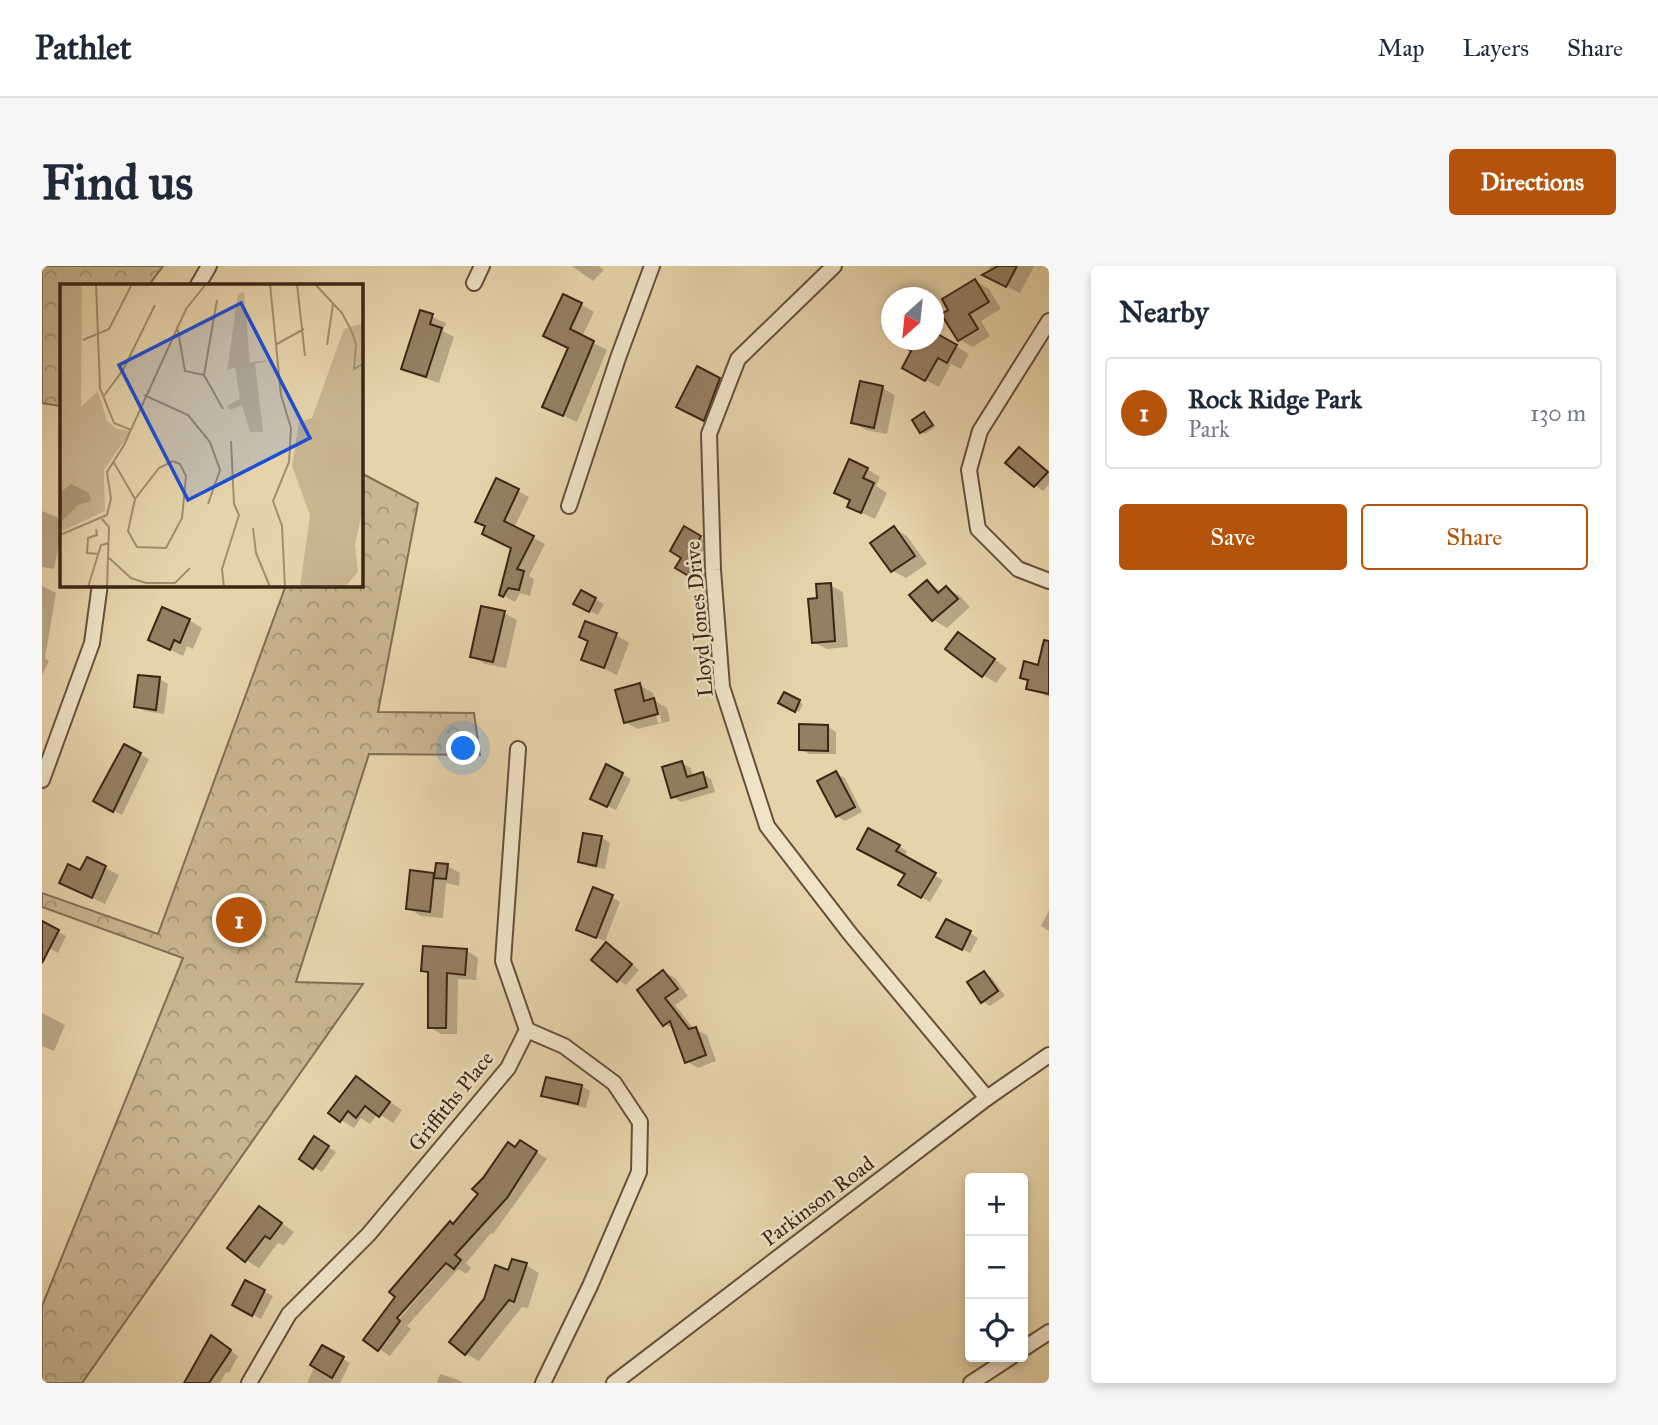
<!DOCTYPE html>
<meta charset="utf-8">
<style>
body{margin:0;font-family:"IM FELL Great Primer",serif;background:#f6f6f7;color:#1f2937}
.controls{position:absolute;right:21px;bottom:21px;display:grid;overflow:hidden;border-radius:7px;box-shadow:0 4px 10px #0003}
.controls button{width:63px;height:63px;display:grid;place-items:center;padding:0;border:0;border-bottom:2px solid #e0e1e3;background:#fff;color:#1f2937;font:35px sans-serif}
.compass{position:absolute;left:839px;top:21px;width:63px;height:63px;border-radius:50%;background:#fff;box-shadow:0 4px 10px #0003;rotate:207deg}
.you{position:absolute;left:422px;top:483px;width:24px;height:24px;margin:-18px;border:5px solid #fff;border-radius:50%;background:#1a73e8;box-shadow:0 0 0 10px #1a73e833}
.badge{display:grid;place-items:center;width:46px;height:46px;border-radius:50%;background:#b45309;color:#fff;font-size:23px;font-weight:700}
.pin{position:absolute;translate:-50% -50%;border:4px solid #fff;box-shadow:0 2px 7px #0006}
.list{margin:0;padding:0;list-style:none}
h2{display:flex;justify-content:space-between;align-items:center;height:91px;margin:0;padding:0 28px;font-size:30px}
h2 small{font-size:23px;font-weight:400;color:#747a83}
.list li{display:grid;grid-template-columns:46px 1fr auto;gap:21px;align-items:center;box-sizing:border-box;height:112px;margin:0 14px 14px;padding:0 14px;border:2px solid #e0e1e3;border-radius:7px}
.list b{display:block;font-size:26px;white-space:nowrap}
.list p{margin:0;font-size:23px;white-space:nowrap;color:#747a83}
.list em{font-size:23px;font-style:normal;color:#747a83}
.actions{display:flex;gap:14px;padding:21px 28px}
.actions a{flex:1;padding:16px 0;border:2px solid #b45309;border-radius:7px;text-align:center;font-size:24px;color:#b45309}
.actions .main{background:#b45309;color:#fff}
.icon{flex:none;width:38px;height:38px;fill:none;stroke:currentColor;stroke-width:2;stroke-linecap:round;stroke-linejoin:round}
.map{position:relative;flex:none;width:1007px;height:1117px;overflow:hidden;border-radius:7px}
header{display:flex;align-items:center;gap:42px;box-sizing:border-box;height:98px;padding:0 35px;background:#fff;border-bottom:2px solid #e0e1e3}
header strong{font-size:33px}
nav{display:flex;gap:38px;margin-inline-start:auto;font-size:24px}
.intro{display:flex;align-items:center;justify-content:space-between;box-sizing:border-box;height:168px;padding:0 42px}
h1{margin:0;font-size:49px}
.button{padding:18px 32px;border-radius:7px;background:#b45309;color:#fff;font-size:24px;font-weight:700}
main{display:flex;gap:42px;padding:0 42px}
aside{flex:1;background:#fff;border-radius:7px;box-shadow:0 4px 10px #0003}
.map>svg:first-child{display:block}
.forest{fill:url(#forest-crowns);stroke:#826d53;stroke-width:2}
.shadow{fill:#0003;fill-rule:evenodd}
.building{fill:#947f62;stroke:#3b2516;stroke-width:2}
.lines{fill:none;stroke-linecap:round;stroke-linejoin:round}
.minor-casing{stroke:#66503b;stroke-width:18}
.minor{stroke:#efe2c7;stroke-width:14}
.labels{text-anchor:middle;stroke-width:5;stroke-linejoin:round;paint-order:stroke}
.street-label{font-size:21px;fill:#3b2516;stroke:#efe2c7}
.inset-road{fill:none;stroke:#a28d6e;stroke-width:2}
.view{fill:#1d4ed8;fill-opacity:0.15;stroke:#1d4ed8;stroke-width:3.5}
.inset-edge{fill:none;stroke:#3b2516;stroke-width:3.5}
</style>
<header>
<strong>Pathlet</strong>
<nav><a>Map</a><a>Layers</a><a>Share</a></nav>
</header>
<div class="intro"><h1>Find us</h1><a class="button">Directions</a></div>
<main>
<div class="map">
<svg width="1007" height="1117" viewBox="0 0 1007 1117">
<defs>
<pattern id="forest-crowns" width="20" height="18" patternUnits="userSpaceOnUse" patternTransform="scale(1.75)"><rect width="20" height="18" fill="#c9b590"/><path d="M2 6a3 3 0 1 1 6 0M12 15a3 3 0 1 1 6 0" fill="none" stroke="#a49375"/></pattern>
</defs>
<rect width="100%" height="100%" fill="#e6d3a9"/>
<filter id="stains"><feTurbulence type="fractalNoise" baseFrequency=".00286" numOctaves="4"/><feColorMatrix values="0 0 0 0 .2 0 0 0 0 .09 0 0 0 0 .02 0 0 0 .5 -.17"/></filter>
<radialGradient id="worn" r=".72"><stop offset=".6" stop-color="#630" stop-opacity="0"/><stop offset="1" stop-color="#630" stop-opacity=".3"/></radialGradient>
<!-- forest -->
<g class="forest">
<path d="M0 0H121L107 19H19L18 140 0 137Z"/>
<path d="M319 207 376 237 336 446 432 447 438 489 327 488 254 716 321 718 40 1117H0V1040L141 692 0 641V627L116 668 244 319 318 318Z"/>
</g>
<!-- shadow -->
<g class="shadow">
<path d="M530 0H557L562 4 551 15Z"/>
<path d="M948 0H992L978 27 944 9Z"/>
<path d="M933 15 947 23 959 43 939 55 948 70 931 81 918 74Z"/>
<path d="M539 38 552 46 540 71 565 84 535 156 515 147 527 82 516 77Z"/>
<path d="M379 46 404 57 401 65 412 71 397 117 374 109 361 102Z"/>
<path d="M892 68 927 88 919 103 909 98 897 121 862 102 872 84 868 82 873 74H892Z"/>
<path d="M655 103 691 121 675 161 649 147Z"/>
<path d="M840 122 853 129 845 168 824 164 811 156Z"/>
<path d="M882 148 893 161 883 168 880 166Z"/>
<path d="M977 183 1007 207V218L1001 225 966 197Z"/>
<path d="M825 203 838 211 834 220 845 227 833 253 807 241Z"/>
<path d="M476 225 487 231 472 262 503 278 487 310 492 313 488 330 478 327 473 336 459 328 470 282 453 273Z"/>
<path d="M0 245 19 253V269L12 303 0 301Z"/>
<path d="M852 262 865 270 885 298 864 312 851 305Z"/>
<path d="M643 263 666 276 656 293 668 300 659 315 636 301 641 291Z"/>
<path d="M885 316 900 326 904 322 918 330 928 341 905 362 892 354 870 329Z"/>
<path d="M788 319 801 326 806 381 785 383 771 376 777 334Z"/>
<path d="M0 320 14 327 3 392 7 395 0 409Z"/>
<path d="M540 326 562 338 556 349 534 338Z"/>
<path d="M462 347 475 354 464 402 443 398 430 390Z"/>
<path d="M147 354 160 362 151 383 145 380 141 390 108 374Z"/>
<path d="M917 368 965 402 954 417 941 409Z"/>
<path d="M574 369 587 377 575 409 541 393Z"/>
<path d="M1007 380V431L986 422 987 416 980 411 998 401Z"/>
<path d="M118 413 126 418 122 448 103 445 94 440Z"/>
<path d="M597 419 611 427 613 435 625 442 628 455 596 463 583 456ZM612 440H615L620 456 616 457Z"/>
<path d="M742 428 761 438 757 446 738 436Z"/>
<path d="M786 461 794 466V488H767L759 483Z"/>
<path d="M82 480 107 493 80 549 53 535Z"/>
<path d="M640 497 649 502 651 511 660 508 669 513 673 526 639 536 631 531Z"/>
<path d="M794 507 803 512 820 546 803 555 795 550Z"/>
<path d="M580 508 589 513 574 544 558 537Z"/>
<path d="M560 572 568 577 563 603 546 600 538 595Z"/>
<path d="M857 580 865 585 862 592 901 614 888 636 859 619 865 608 826 588Z"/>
<path d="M45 593 77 609 63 638 19 617 39 606Z"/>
<path d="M405 600 418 607 417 620 404 617 401 652 379 650 366 642 391 608 394 610Z"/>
<path d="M570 631 578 636 563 675 545 668Z"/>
<path d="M1007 644V665L999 660Z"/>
<path d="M0 657 24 670 16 687 0 678Z"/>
<path d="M928 667 936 672 928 687 905 675Z"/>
<path d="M565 678 597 704 584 719 576 714Z"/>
<path d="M425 685 436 692 434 714 416 713 415 768H399L387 761 388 708 381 704Z"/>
<path d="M622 706 633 712 646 730 633 739 652 763 665 769 674 795 656 802 644 795 633 764 623 758Z"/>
<path d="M942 707 950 712 963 730 948 740 940 735Z"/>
<path d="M0 747 23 759 12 785 0 780Z"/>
<path d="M314 812 360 844 351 857 336 847 328 858 319 852 312 862 299 854Z"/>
<path d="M505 813 540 820 548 825 544 842 510 834 501 829Z"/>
<path d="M281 878 294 886 280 906 259 893Z"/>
<path d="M489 882 505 893 451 968 449 967 424 997 429 1002 424 1008 416 1003 365 1060 369 1063 348 1090 323 1074 474 883ZM409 989 411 991 353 1058 356 1049Z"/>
<path d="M218 942 252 966 242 979 236 977 217 1002 204 994Z"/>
<path d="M484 999 497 1007 486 1042 480 1041 437 1095 424 1088 468 1006Z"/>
<path d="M204 1016 231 1030 219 1053 192 1039Z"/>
<path d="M178 1076 196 1090 187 1107 184 1106 178 1117H145Z"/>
<path d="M281 1081 308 1097 298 1117H265Z"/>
<path d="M398 1108 414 1113 421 1117H395Z"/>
</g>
<!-- building -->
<g class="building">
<path d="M956 0H975L964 21 940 9Z"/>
<path d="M933 13 947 36 927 48 936 63 916 75 899 48 906 44 900 33Z"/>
<path d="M521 28 540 37 528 63 552 75 521 150 500 141 526 82 501 70Z"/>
<path d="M378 44 391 48 388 58 400 62 384 111 359 103Z"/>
<path d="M892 66 915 79 905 97 896 92 883 115 860 102 869 85 866 83 871 74H892Z"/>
<path d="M655 100 678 112 662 155 634 141Z"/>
<path d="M818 115 841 120 832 162 809 157Z"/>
<path d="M882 146 891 159 878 167 870 154Z"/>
<path d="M977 181 1006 206 992 221 963 197Z"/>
<path d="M807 193 826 202 821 212 832 217 819 247 805 241 808 234 792 227Z"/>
<path d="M454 212 477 223 462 255 492 270 475 303 482 305 477 324 466 322 461 331 457 329 469 282 440 268 443 260 433 256Z"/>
<path d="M642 260 659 270 649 287 661 294 650 312 633 302 639 292 628 285Z"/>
<path d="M852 260 873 290 849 306 828 277Z"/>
<path d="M885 314 896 327 904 320 916 333 890 355 867 329Z"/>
<path d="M789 317 793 375 770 377 766 333 775 332 774 318Z"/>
<path d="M539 324 554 332 547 346 531 338Z"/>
<path d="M439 340 463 345 451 396 428 391Z"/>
<path d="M120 341 148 353 138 377 132 374 128 384 106 374Z"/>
<path d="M543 355 575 367 562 402 539 394 546 375 537 371Z"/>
<path d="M916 366 953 393 940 411 903 383Z"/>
<path d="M1002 374 1007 375V428L984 423 986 414 978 412 982 395 996 399Z"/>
<path d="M96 409 118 411 114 444 92 441Z"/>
<path d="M598 417 602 435 612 432 616 448 582 457 573 424Z"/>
<path d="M742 426 758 434 753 446 736 437Z"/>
<path d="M757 458 786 459V485L757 484Z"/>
<path d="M82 478 99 487 71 546 51 535Z"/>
<path d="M640 495 645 511 661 506 665 521 629 532 620 501Z"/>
<path d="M564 498 581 507 565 541 548 533Z"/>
<path d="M794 505 813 541 794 551 775 515Z"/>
<path d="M826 562 858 579 854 585 894 607 879 632 856 619 863 608 815 583Z"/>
<path d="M541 567 560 570 554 600 536 596Z"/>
<path d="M45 591 64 600 50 632 17 617 26 598 38 604Z"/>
<path d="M394 597 406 598 404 613 392 612Z"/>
<path d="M368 604 392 607 388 646 364 643Z"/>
<path d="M551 621 571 629 554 672 534 664Z"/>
<path d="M904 653 929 665 920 684 894 671Z"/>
<path d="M0 655 17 664 0 697Z"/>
<path d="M564 676 590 698 575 716 549 694Z"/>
<path d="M381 680 425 683 423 709 405 707 404 762H386V706L379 705Z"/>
<path d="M621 704 636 723 623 732 647 763 654 761 664 789 643 797 628 755 621 760 595 724Z"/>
<path d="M942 705 956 725 939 737 925 716Z"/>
<path d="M314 810 348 836 337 851 323 840 314 852 306 845 298 856 286 847Z"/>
<path d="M504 811 540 819 536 838 499 830Z"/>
<path d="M272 870 287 880 271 903 257 893Z"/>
<path d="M478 874 495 885 465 932 413 989 419 994 412 1003 404 997 355 1052 358 1055 336 1085 321 1074 353 1031 347 1026 408 955 411 958 436 928 430 923 441 912 466 876 473 881Z"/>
<path d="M217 940 240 957 228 973 223 970 203 996 185 982Z"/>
<path d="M470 993 485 997 472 1036 467 1034 423 1089 407 1076 442 1033 453 999 466 1004Z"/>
<path d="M203 1014 223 1024 210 1050 190 1039Z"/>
<path d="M169 1069 189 1084 167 1117H142Z"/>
<path d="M280 1079 302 1091 290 1112 268 1099Z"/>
</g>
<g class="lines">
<!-- minor casing -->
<g class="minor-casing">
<g id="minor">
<path d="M792 0 696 93 667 168 671 304 680 421 725 560 809 669 945 832"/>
<path d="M432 17 440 0"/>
<path d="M156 19 167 0"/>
<path d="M1007 55 938 165 927 204 936 263 976 303 1007 315"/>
<path d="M527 240 576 92 610 0"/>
<path d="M0 514 50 377 58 318"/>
<path d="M485 764 522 780 572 817 598 856 597 906 548 1020 501 1117"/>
<path d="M981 1083 1007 1066"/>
<path d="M207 1117 247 1048 326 969 466 802 485 764 461 695 476 483"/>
<path d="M572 1117 945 832 1007 789"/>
<path d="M929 1117 969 1091"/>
</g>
</g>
<!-- minor -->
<use href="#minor" class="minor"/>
</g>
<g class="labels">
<!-- street labels -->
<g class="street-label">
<text transform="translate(657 353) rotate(-95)" y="7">Lloyd Jones Drive</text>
<text transform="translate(409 835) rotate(-51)" y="7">Griffiths Place</text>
<text transform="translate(776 935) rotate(-37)" y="7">Parkinson Road</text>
</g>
</g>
<!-- overview -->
<g transform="translate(18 18)">
<rect width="303" height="303" fill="#e6d3a9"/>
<path d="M0 0H22L21 123 38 107 47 137 57 145 71 147 44 186 45 227 0 248ZM184 8 190 78 213 76 195 80 203 148H190L182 121 170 126 167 122 180 115 175 83 167 87 178 10ZM303 39V224L295 261 298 288 285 303H240L250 231 232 182 239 138 252 134 284 45Z" fill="#c9b590"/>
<path d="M17 192 39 218 40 230 17 228 0 242 18 221 31 217 30 210 7 202 0 209V200L7 193Z" fill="#c9b590"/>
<path d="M11 200 29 209 31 217 18 221 0 239V209Z" fill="#ac9877"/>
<path class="inset-road" d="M36 0 40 104 54 139 71 146M210 0 221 111 231 144 229 178 213 217 222 242 225 303M237 0 245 72M255 0 282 29 291 46 296 60 294 85 303 80M157 16 144 91 163 125M117 42 125 87 144 91M23 56 49 45 72 0M215 61 244 45M267 61 273 20M84 111 128 131 150 158 160 186 148 220M43 113 63 86 95 21M53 177 75 215M113 177 120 180 126 192 122 234 106 264 77 263 68 247 75 215 99 184ZM42 235 49 243 47 303M193 244 196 269 210 303M36 245 37 251 28 254 27 269 39 270M0 251 47 231 51 215 47 188 64 161 126 25 146 0M48 273 71 294 86 299H115L130 284M28 303 41 261 49 259M164 303 162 285 179 231 174 220 171 157"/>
<path class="view" d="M181 19 250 154 128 216 59 81Z"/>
<rect width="303" height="303" class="inset-edge"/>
</g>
<rect width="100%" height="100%" filter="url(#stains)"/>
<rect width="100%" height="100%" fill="url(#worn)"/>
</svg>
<div class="controls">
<button>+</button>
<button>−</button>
<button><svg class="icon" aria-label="locate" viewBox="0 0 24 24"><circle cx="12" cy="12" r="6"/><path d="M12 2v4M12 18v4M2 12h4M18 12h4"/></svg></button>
</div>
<svg class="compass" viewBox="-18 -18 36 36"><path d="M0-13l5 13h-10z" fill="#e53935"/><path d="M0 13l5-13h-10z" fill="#747a83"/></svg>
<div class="you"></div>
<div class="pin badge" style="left:197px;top:654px">1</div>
</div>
<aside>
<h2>Nearby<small></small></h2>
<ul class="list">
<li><span class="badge">1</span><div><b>Rock Ridge Park</b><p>Park</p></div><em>130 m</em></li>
</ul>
<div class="actions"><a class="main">Save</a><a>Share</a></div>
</aside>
</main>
